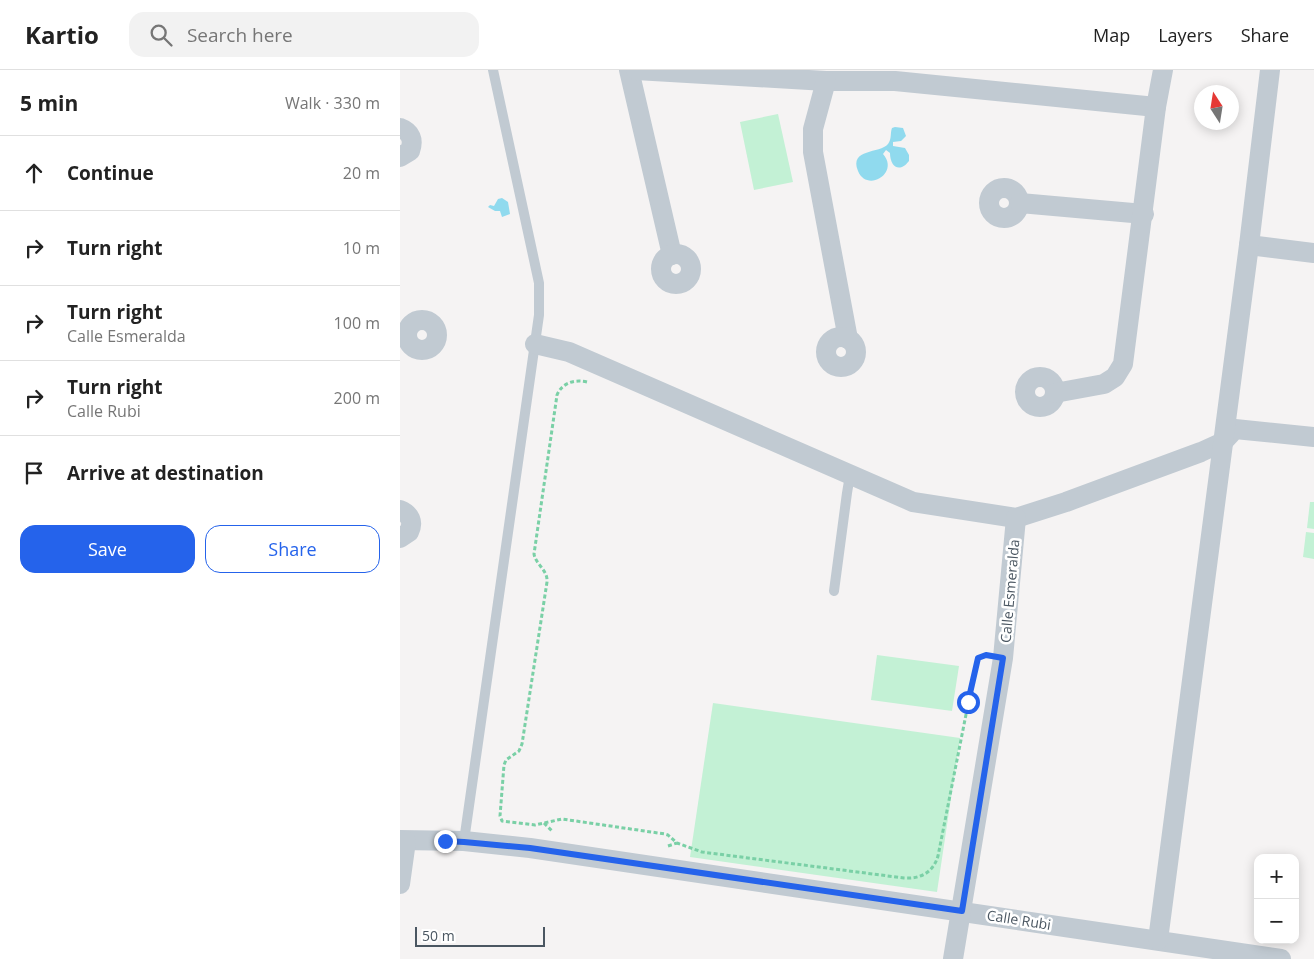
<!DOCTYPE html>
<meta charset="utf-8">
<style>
body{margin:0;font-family:"Open Sans",sans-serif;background:#f2f2f2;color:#222}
.controls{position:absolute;right:15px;bottom:15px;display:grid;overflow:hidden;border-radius:10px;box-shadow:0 2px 12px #0003}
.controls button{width:45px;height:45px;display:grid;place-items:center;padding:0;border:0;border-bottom:1px solid #e0e0e0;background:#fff;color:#222;font:25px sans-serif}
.compass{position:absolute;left:794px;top:15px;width:45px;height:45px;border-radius:50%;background:#fff;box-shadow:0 2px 12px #0003;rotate:348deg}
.scale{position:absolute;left:15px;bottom:12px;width:130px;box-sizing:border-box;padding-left:5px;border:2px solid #4a5661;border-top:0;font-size:14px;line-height:18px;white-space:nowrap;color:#4a5661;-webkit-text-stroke:4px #fff;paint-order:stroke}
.stop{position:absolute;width:15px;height:15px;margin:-11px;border:4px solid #2563eb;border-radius:50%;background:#fff}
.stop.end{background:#2563eb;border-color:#fff;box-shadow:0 1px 5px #0008}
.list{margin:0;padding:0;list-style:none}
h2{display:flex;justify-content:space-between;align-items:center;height:65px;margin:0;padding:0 20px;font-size:21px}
h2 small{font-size:16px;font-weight:400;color:#767676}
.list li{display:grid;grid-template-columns:32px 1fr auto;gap:15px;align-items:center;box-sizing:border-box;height:75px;padding:0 20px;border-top:1px solid #e0e0e0}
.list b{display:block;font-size:19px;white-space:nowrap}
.list p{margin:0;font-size:16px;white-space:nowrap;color:#767676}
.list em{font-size:16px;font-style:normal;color:#767676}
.actions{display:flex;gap:10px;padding:15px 20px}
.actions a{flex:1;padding:11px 0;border:1px solid #2563eb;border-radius:15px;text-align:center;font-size:18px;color:#2563eb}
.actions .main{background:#2563eb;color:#fff}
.icon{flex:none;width:28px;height:28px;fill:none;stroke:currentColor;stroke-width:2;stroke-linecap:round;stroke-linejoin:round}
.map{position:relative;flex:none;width:914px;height:889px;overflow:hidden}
header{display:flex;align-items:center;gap:30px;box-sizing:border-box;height:70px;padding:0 25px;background:#fff;border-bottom:1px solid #e0e0e0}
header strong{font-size:24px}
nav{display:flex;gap:28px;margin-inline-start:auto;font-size:18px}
.search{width:350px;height:45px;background:#f2f2f2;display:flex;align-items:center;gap:12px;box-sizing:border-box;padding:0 18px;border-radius:15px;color:#767676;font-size:19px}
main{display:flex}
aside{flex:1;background:#fff}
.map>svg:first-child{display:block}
.green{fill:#c3f1d5}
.water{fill:#90daee}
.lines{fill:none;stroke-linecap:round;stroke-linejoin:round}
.path{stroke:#7ad0a6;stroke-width:3;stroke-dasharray:4 2.5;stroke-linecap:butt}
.lane{stroke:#c1cad2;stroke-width:10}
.street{stroke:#c1cad2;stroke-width:20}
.route{stroke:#2563eb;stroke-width:6}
.labels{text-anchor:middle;stroke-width:5;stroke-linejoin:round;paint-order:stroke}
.street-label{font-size:14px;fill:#4a5661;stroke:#fff}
</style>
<header>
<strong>Kartio</strong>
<div class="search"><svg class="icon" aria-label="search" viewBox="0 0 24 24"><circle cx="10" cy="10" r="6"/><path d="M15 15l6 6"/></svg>Search here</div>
<nav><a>Map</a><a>Layers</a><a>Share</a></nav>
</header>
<main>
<aside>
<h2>5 min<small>Walk · 330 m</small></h2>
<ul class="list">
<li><svg class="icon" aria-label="ahead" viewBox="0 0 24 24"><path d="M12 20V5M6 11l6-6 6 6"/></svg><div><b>Continue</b></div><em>20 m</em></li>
<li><svg class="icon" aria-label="right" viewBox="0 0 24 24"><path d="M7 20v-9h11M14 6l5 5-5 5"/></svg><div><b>Turn right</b></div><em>10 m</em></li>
<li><svg class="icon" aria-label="right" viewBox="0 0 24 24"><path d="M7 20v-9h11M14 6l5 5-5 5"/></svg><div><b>Turn right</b><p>Calle Esmeralda</p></div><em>100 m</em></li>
<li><svg class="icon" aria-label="right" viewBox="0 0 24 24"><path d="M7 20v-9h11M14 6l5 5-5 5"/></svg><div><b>Turn right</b><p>Calle Rubi</p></div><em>200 m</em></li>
<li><svg class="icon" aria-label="arrive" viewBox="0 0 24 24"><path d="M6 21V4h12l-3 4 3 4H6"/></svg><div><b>Arrive at destination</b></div></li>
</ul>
<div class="actions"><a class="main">Save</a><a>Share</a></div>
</aside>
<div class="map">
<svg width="914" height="889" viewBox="0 0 914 889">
<rect width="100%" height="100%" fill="#f5f3f3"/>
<!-- green -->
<g class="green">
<path d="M378 44 393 112 354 120 340 52Z"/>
<path d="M910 432H914V459L907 458Z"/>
<path d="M906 462 914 463V489L903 487Z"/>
<path d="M477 585 559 596 552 641 471 630Z"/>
<path d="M313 633 560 668 537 822 290 787Z"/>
</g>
<!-- water -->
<g class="water">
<path d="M495 57 503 58 506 66 501 71 493 72V76L505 78 509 85V91C499 104 490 96 490 83L486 80 483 84C500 103 467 123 458 101 449 78 480 84 488 74 492 69 490 63 492 58Z"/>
<path d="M102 128 108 132 110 144 102 147 100 141H95L88 137 90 135 94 136 98 129Z"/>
</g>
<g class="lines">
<!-- path -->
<g class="path">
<path d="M187 312C174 309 162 313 157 325L134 484C136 495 148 500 147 512L122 674 119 681 106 690 104 695 100 746 102 751 135 755 162 749 265 764 268 765 277 773 302 782 504 808C520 809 533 803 538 786L576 594 578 588 585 585"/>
<path d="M144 753 152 761"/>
<path d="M268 776 277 773"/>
</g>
<!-- lane -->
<g class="lane">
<path d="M434 521 447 423 450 405"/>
<path d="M64 771 139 245V213L93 0"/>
</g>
<!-- street -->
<g class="street">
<path d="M229 0 272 185"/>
<path d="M236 0 426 11H495L756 37"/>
<path d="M426 11 413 59V82L448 269"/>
<path d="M0 58C11 62 14 70 10 81L0 87"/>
<circle cx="604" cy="133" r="15"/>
<path d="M620 133 744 144"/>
<path d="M849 175 914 183"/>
<circle cx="276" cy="199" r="15"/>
<circle cx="22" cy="265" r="15"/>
<circle cx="441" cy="282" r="15"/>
<path d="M135 274 169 282 513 432 616 448 666 432 801 382 823 372 835 359 914 367"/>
<circle cx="640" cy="322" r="15"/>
<path d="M655 323 704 314 715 307 723 294 756 37 763 0"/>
<path d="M0 440C10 444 14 452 9 462L0 468"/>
<path d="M0 770 64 771 130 778 881 889"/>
<path d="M0 814 6 771"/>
<path d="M758 870 849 175 870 0"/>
<path d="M553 889 603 588 616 448"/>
</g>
</g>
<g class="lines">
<!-- route -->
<path class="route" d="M45 771 64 772 130 778 562 841 603 588 586 585 578 588 568 632"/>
</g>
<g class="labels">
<!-- street labels -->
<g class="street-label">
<text transform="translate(610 521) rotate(-85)" y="5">Calle Esmeralda</text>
<text transform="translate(619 850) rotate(9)" y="5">Calle Rubi</text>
</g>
</g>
</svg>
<div class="controls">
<button>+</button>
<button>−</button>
</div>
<svg class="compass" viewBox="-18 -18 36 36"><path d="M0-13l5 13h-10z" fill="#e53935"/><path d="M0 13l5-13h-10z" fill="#767676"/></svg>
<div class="scale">50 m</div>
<div class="stop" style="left:568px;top:632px"></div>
<div class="stop end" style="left:45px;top:771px"></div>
</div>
</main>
